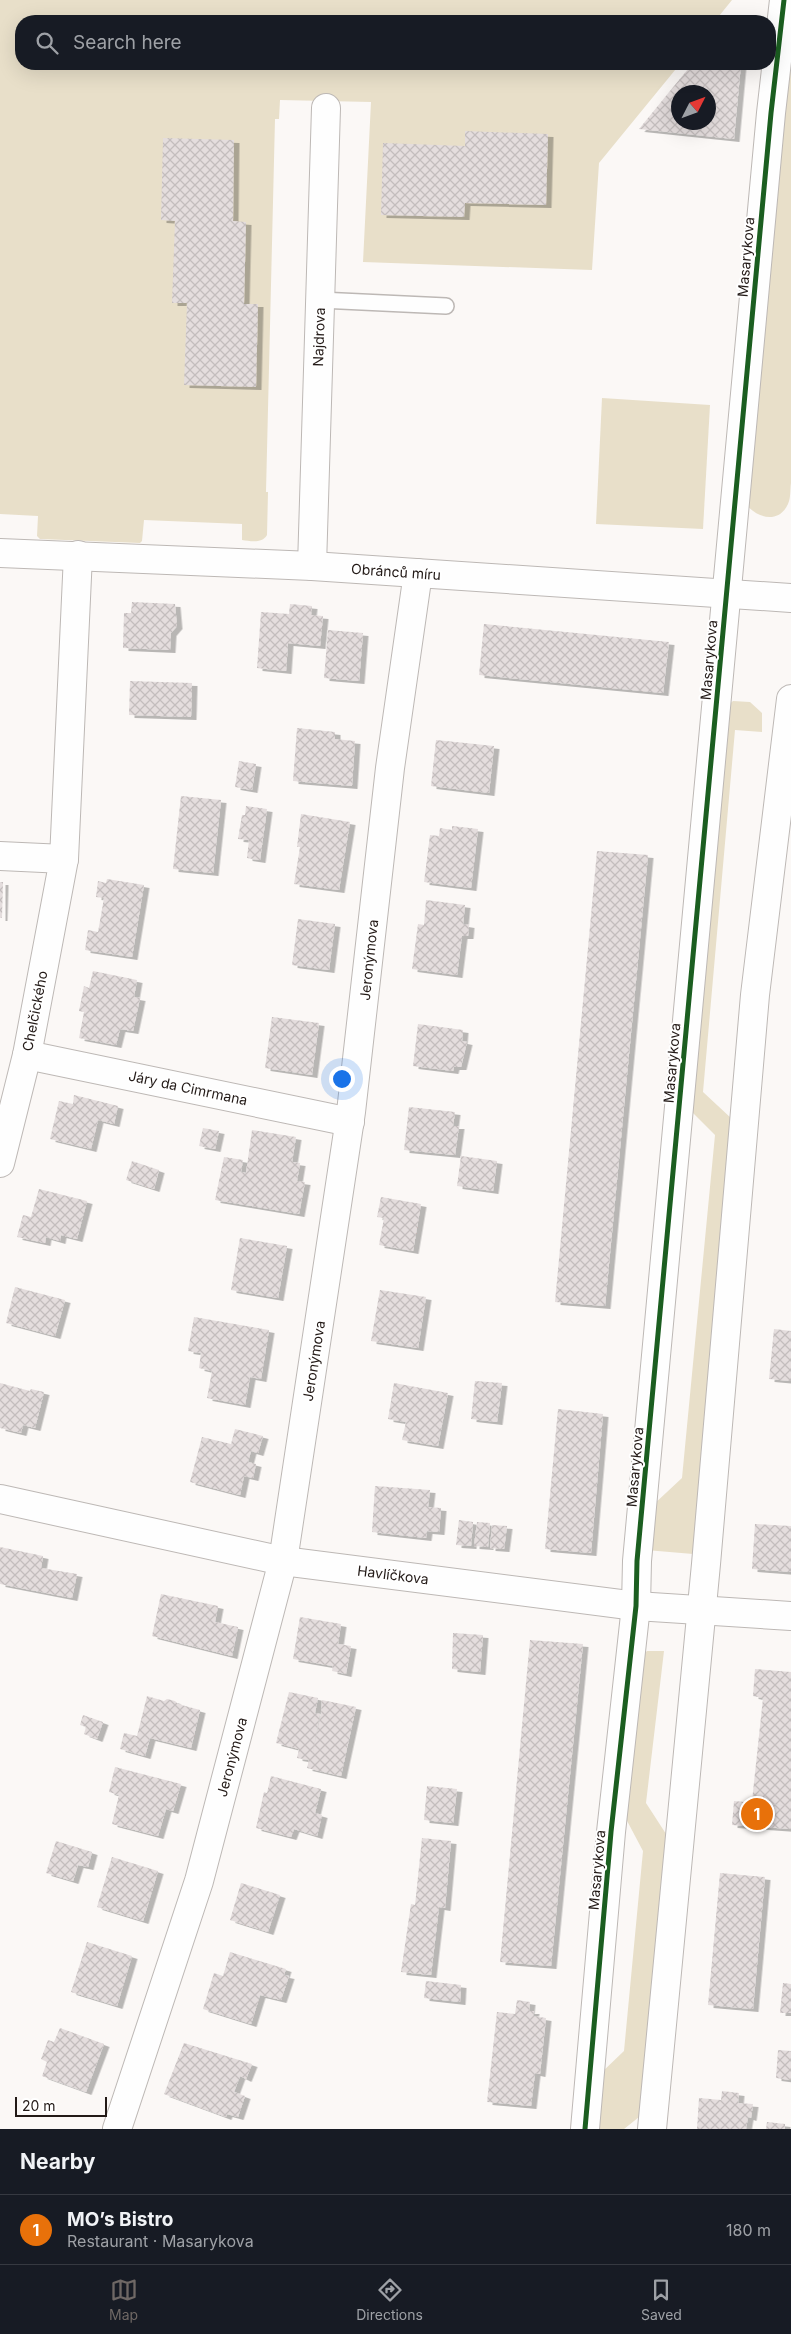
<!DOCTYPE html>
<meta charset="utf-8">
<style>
body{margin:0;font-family:Inter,sans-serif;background:#20242c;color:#f1f3f6}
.compass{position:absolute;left:671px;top:85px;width:45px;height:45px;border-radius:50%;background:#171b24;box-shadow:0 5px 20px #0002;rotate:48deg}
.scale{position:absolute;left:15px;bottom:12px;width:92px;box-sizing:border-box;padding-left:5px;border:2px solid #231a17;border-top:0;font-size:14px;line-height:18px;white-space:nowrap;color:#231a17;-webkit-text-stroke:4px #fff;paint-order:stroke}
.you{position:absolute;left:341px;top:1078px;width:18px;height:18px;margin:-12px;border:4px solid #fff;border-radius:50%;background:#1a73e8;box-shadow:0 0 0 8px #1a73e833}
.badge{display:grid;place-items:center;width:32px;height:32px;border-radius:50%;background:#6f6865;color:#fff;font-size:16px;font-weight:700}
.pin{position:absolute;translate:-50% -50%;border:2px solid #fff;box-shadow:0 1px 5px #0006}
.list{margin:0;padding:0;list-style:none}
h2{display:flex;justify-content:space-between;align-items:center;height:65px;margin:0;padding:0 20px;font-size:21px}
h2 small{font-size:16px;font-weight:400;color:#9ea1a6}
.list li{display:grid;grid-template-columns:32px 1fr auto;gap:15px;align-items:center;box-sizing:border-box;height:70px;padding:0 20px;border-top:1px solid #363941}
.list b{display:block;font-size:19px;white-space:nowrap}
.list p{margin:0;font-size:16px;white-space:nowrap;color:#9ea1a6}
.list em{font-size:16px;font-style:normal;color:#9ea1a6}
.icon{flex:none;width:28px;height:28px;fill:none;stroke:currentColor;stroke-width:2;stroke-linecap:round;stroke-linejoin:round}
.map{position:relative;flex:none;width:791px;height:2129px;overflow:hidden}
.search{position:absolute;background:#171b24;box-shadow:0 5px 20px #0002;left:15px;right:15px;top:15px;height:55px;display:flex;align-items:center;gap:12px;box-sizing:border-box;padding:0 18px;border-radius:20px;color:#9ea1a6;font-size:19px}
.sheet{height:135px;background:#171b24}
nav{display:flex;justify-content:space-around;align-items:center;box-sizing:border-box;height:70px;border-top:1px solid #363941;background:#171b24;font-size:14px;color:#9ea1a6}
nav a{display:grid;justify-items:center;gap:2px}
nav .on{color:#6f6865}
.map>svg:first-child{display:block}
.grass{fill:#e8dfc9}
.building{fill:url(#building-cross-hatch);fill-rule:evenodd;filter:url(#shadow)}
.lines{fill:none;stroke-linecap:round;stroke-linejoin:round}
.service-casing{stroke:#bdb8b5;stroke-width:18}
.minor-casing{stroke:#bdb8b5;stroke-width:30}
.service{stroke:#fefefe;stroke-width:15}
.minor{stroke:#fefefe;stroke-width:28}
.cycleway-casing{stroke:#fff;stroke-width:8}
.cycleway{stroke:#1b5e20;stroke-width:5}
.labels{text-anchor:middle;stroke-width:4;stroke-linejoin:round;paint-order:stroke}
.street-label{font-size:14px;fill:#231a17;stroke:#fff}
</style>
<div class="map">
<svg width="791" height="2129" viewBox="0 0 791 2129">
<defs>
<pattern id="building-cross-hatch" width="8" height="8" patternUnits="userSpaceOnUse" patternTransform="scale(1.25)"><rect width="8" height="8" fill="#e4dddd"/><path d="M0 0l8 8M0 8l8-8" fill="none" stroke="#c3bdbd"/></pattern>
<filter id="shadow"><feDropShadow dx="5.5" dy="3" stdDeviation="0" flood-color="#0004"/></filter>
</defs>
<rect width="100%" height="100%" fill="#fbf8f6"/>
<!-- grass -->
<g class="grass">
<path d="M0 0H732L715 21H21V64H680L599 163 592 270 363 262 371 102 280 100 279 119H275L266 492H268L267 535C262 544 250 541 242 540V524L144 520 142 541 140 543 40 539 37 536 38 516 0 514Z"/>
<path d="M791 28V483C790 489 791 498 788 504 778 526 753 517 743 500Z"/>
<path d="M602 398 710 405 703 529 596 524Z"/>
<path d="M733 701 750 702 762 713V732L735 730 703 1092 732 1119 693 1554 646 1550 652 1506 682 1478 715 1135 686 1106 722 711Z"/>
<path d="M647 1651H664L646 1803 668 1837 639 2117 624 2129H595L600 2074 624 2051 643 1851 625 1817 641 1657Z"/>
</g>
<!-- building -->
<g class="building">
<path d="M692 64H741L734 139 639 129ZM678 92H708V122H678Z"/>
<path d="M465 131 548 134 546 205 465 203 464 217 381 215 383 143 465 146Z"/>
<path d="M163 138 234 140 233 221 246 222 244 304H258L256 387 184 385 187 303H172L175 221 161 220Z"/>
<path d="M132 602 175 604 177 626 171 633 170 650 123 648 124 613H131Z"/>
<path d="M290 604 312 606 311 615 323 616 320 646 288 643 286 671 257 668 261 612 289 614Z"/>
<path d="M484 624 669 642 663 693 479 675Z"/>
<path d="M328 630 363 633 359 681 324 678Z"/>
<path d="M130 681 192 683 191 717 129 715Z"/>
<path d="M297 728 335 732V739L355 741 352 786 293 781Z"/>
<path d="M436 740 494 746 489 793 431 786Z"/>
<path d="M239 761 256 764 252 790 235 787Z"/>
<path d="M181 796 221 800 213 873 173 869Z"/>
<path d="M246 806 267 809 260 860 247 858 249 840 238 839 242 815H245Z"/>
<path d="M301 814 350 822 339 890 294 884 300 847H297Z"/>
<path d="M452 826 478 829 471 888 424 882 430 835 439 836 440 828 452 830Z"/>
<path d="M597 851 648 855 605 1306 555 1302Z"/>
<path d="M107 879 144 885 132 957 85 950 88 930 98 932 104 898 96 897 98 881 106 883Z"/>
<path d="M0 882H3L2 918H0Z"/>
<path d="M426 900 465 905 463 924 469 925 468 936H462L457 975 412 969 418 924 424 925Z"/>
<path d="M298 919 335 924 329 970 292 965Z"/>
<path d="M93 971 137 980 134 997 140 998 133 1031 120 1029 116 1045 79 1038 84 1012 79 1011 84 986 89 988Z"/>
<path d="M272 1017 319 1023 312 1075 265 1068Z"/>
<path d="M418 1024 463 1030 462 1041 467 1042 461 1067H454L453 1071 413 1066Z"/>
<path d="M74 1095 118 1106 114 1124 98 1120 91 1149 50 1139 59 1101 73 1104Z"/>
<path d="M409 1107 455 1112 453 1126H459L455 1155 404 1150Z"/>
<path d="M203 1128 219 1131 215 1149 199 1146Z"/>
<path d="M252 1130 296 1137 292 1162 300 1163 297 1181 305 1182 299 1214 215 1200 224 1157 243 1160 241 1172 246 1173Z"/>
<path d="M461 1156 497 1161 493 1191 457 1186Z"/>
<path d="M132 1161 159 1170 154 1189 126 1180Z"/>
<path d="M39 1189 87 1201 77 1239 61 1235 60 1241 46 1237 45 1243 17 1237 23 1215 31 1217Z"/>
<path d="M381 1197 421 1204 413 1251 379 1245 384 1218 377 1217Z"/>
<path d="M240 1238 287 1246 278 1298 231 1290Z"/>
<path d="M15 1287 65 1300 55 1336 6 1323Z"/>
<path d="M380 1290 426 1297 418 1348 371 1341Z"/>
<path d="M194 1317 269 1330 261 1379 250 1377 245 1405 207 1398 212 1371 199 1368 201 1353 188 1351Z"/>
<path d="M774 1329 791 1331V1381L769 1379Z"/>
<path d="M475 1381 502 1383 497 1422 471 1419Z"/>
<path d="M0 1383 30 1391 31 1389 44 1392 35 1428 23 1425 21 1433 0 1428Z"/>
<path d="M394 1383 448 1393 438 1446 402 1440 406 1422 388 1419Z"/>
<path d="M558 1409 603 1414 591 1553 545 1549Z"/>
<path d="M235 1429 263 1436 258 1453 251 1451 248 1462 256 1464 253 1478 244 1476 240 1495 190 1482 202 1437 231 1444Z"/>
<path d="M375 1486 430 1490 428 1507 441 1508 439 1532 427 1531 426 1538 372 1532Z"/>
<path d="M459 1520 473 1522 471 1546 456 1545Z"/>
<path d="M477 1522 490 1523 488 1547 474 1546Z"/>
<path d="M755 1524 791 1526V1572L752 1569Z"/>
<path d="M492 1525 507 1526 504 1549 490 1548Z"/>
<path d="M0 1547 43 1556 41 1568 77 1574 72 1598 0 1584Z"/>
<path d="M161 1594 218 1606 215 1622 238 1627 232 1656 152 1636Z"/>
<path d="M300 1617 341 1624 338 1644 351 1646 346 1674 332 1671 333 1666 293 1659Z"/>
<path d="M453 1633 483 1635 480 1672 452 1669Z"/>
<path d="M530 1640 583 1644 551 1966 500 1962Z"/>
<path d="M755 1669 791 1672V1829L732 1825 734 1801 789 1806 752 1801 763 1698 753 1696Z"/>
<path d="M289 1692 318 1698 315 1713 320 1714 311 1761 321 1714 322 1700 356 1707 341 1776 307 1768 309 1760 297 1758 299 1749 276 1743Z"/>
<path d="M147 1696 164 1701 167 1699 175 1701 178 1704 200 1710 191 1748 150 1738 145 1756 120 1749 124 1733 137 1736Z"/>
<path d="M83 1715 103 1722 97 1739 84 1734 86 1727 80 1725Z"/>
<path d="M115 1767 181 1784 173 1811 166 1809 158 1836 112 1824 119 1795 109 1792Z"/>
<path d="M271 1776 321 1789 315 1813 322 1815 317 1836 294 1829 291 1837 256 1828 264 1792 267 1793Z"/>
<path d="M427 1786 457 1789 453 1823 424 1820Z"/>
<path d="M422 1838 451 1841 445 1908 439 1907 431 1975 401 1972 411 1904 415 1905Z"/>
<path d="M56 1841 92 1852 88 1867 78 1865 73 1881 46 1873Z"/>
<path d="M112 1857 158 1871 143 1921 97 1907Z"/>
<path d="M720 1873 765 1877 753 2009 708 2005Z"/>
<path d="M241 1883 280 1895 268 1932 230 1920Z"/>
<path d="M87 1942 132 1956 117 2006 71 1992Z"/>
<path d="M230 1952 286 1969 284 1975 289 1976 281 2000 260 1995 251 2024 203 2009 214 1973 223 1976Z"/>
<path d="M426 1981 461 1985 460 2002 424 1998Z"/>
<path d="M783 1983 791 1984V2013H780Z"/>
<path d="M517 2000 530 2002 529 2011H534L533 2016 546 2018 540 2074 535 2073 531 2106 487 2102 497 2012 515 2014Z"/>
<path d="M60 2028 104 2044 86 2092 42 2076 47 2062 41 2059 48 2040 54 2042Z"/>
<path d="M184 2043 252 2064 246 2079 240 2076 234 2092 245 2096 238 2117 227 2114 226 2117 164 2094Z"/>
<path d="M778 2050 791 2051V2080L776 2078Z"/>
<path d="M722 2091 739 2093 738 2103 753 2104 751 2118 748 2117 746 2129H697L699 2098 721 2100Z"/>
<path d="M767 2122 785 2124V2129H766Z"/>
</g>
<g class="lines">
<!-- service casing -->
<g class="service-casing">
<path id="service" d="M320 300 446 306"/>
</g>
<!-- minor casing -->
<g class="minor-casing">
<g id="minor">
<path d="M0 553 312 566 791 598"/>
<path d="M312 566 326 108"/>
<path d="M0 856 64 859"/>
<path d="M27 1055 350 1122"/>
<path d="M0 1163 27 1055 64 859 78 555"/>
<path d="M0 1499 283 1561 636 1606 791 1616"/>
<path d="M117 2129 199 1881 283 1561 351 1112 390 768 418 573"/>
<path d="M585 2129 611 1832 636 1606 637 1561 771 113 784 0"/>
<path d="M652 2129 706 1564 755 995 791 699"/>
</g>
</g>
<!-- service -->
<use href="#service" class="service"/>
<!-- minor -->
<use href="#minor" class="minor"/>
<!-- cycleway casing -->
<g class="cycleway-casing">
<path id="cycleway" d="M585 2129 611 1832 636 1606 637 1561 771 113 784 0"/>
</g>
<!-- cycleway -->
<use href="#cycleway" class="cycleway"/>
</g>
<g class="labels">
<!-- street labels -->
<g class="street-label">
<text transform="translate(746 257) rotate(-85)" y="5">Masarykova</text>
<text transform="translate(319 337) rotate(-88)" y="5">Najdrova</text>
<text transform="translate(396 572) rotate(4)" y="5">Obránců míru</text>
<text transform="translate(709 660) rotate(-85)" y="5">Masarykova</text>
<text transform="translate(369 960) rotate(-84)" y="5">Jeronýmova</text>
<text transform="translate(35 1011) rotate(-79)" y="5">Chelčického</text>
<text transform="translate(672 1063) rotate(-85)" y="5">Masarykova</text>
<text transform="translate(188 1088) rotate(12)" y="5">Járy da Cimrmana</text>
<text transform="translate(314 1361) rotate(-81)" y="5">Jeronýmova</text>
<text transform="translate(635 1467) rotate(-85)" y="5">Masarykova</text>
<text transform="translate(393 1575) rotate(7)" y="5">Havlíčkova</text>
<text transform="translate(232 1757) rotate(-75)" y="5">Jeronýmova</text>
<text transform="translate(597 1870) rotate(-85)" y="5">Masarykova</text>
</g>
</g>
</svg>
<svg class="compass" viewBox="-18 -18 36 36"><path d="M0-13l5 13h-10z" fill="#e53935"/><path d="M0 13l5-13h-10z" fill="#9ea1a6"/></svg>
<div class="scale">20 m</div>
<div class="you"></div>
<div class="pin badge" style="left:757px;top:1814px;background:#e8710a">1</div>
<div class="search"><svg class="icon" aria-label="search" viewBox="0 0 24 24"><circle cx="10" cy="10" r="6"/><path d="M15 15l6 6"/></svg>Search here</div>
</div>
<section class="sheet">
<h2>Nearby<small></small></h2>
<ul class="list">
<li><span class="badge" style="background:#e8710a">1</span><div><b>MO’s Bistro</b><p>Restaurant · Masarykova</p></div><em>180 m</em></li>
</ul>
</section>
<nav>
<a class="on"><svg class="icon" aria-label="map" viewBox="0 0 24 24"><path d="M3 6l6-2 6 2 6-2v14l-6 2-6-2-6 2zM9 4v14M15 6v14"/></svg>Map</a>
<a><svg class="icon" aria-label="directions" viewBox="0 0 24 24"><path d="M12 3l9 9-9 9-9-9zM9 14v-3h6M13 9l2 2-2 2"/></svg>Directions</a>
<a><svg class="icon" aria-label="saved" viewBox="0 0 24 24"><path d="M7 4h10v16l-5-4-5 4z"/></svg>Saved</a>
</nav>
